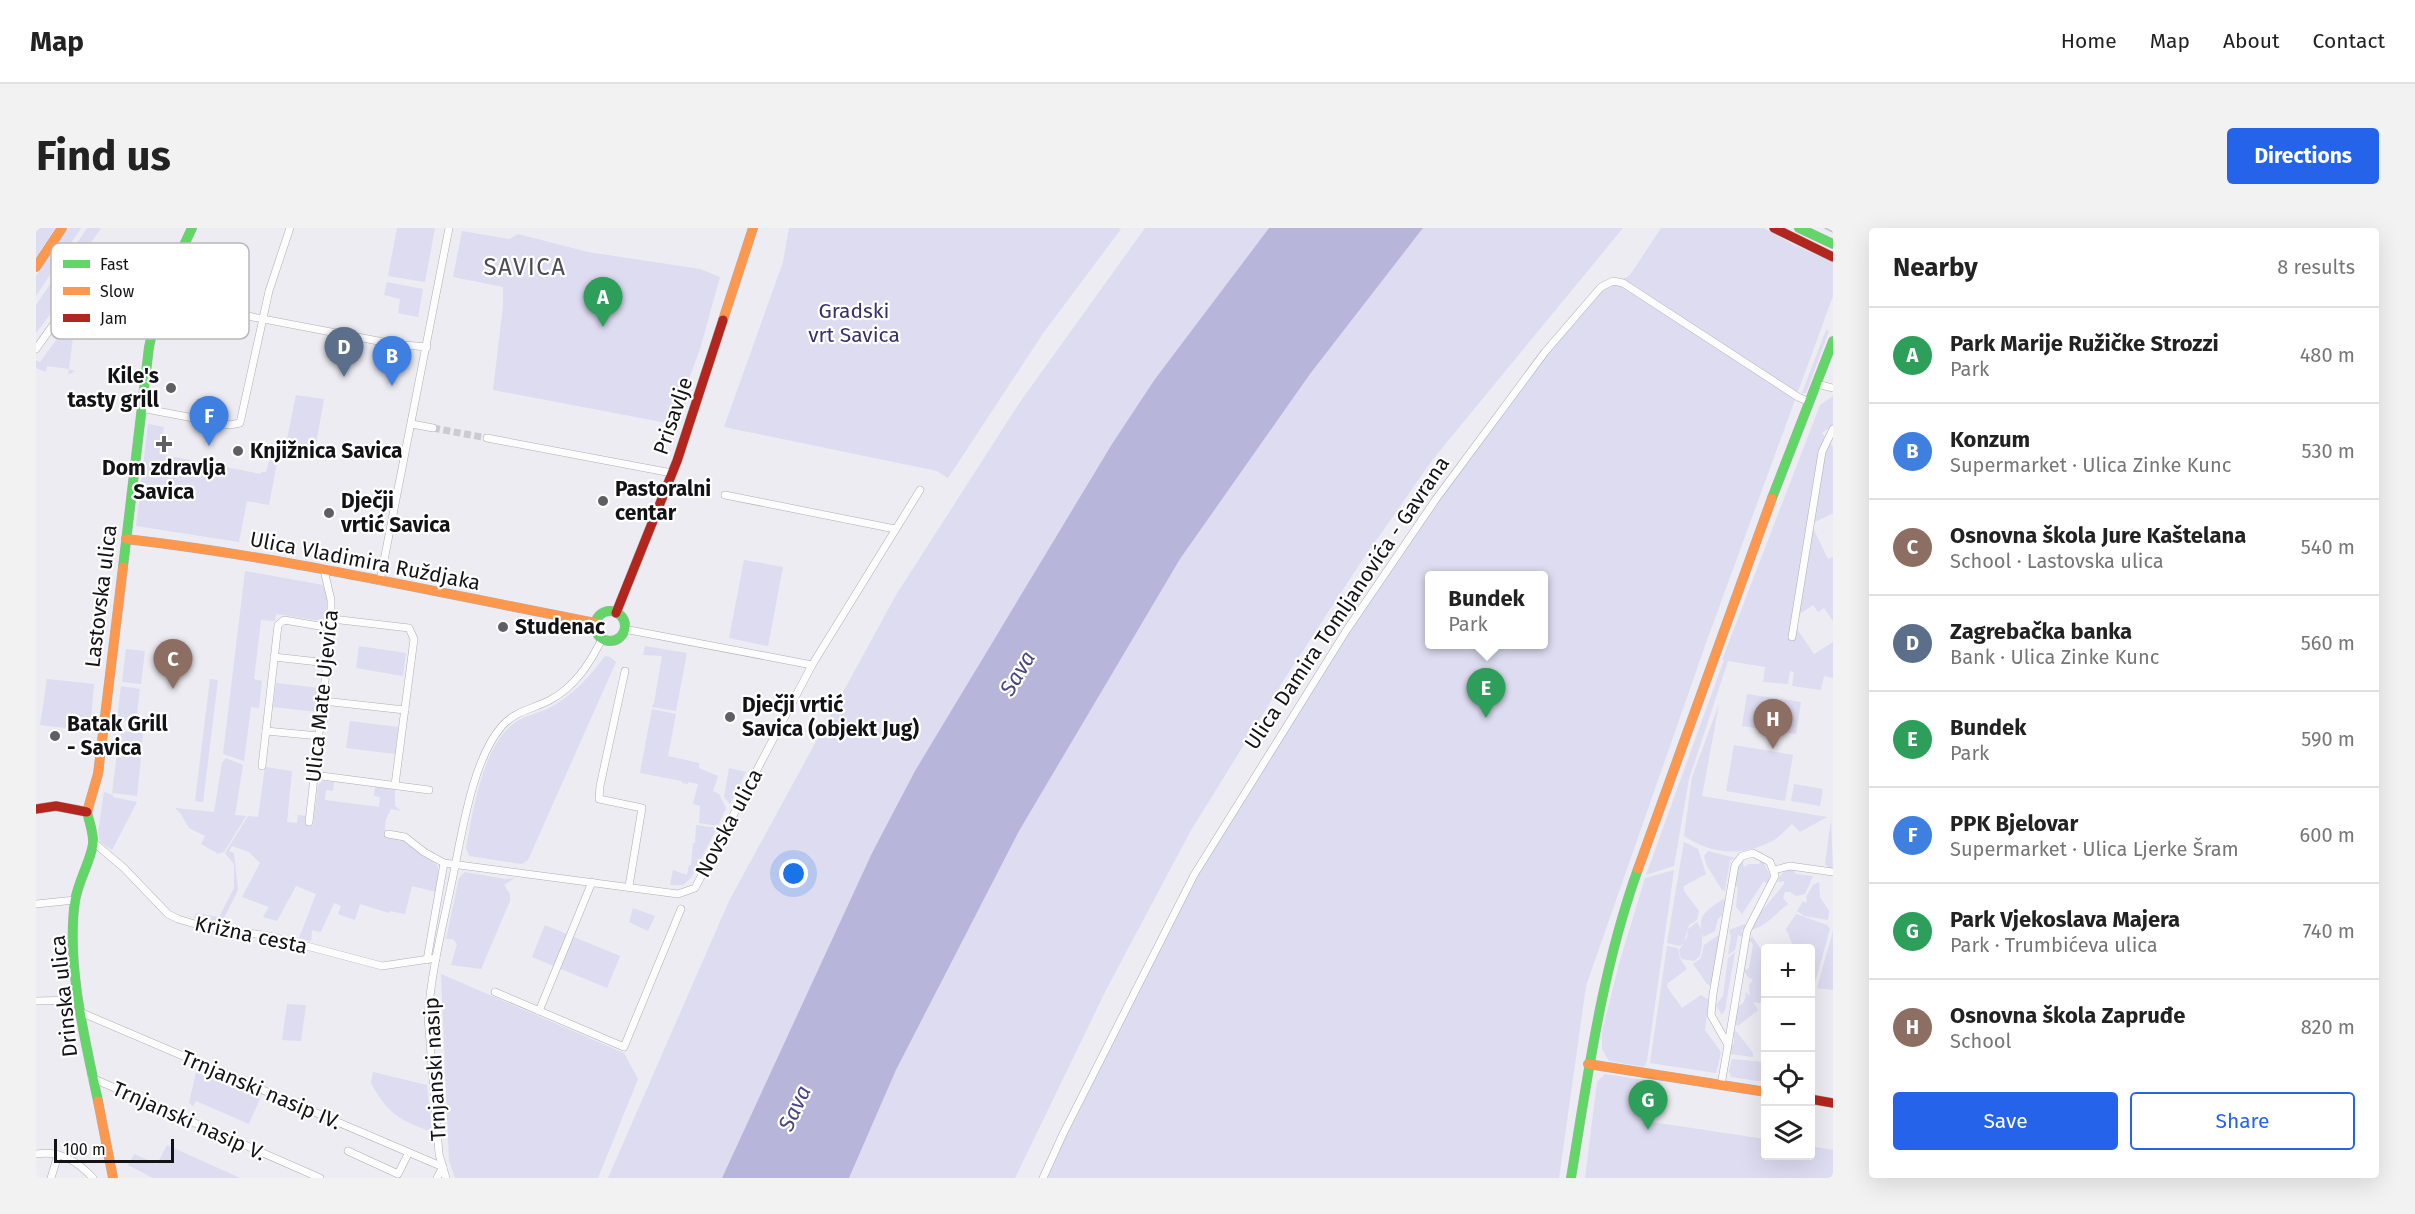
<!DOCTYPE html>
<meta charset="utf-8">
<style>
body{margin:0;font-family:"Fira Sans",sans-serif;background:#f2f2f2;color:#222}
.controls{position:absolute;right:18px;bottom:18px;display:grid;overflow:hidden;border-radius:6px;box-shadow:0 6px 24px #0002}
.controls button{width:54px;height:54px;display:grid;place-items:center;padding:0;border:0;border-bottom:2px solid #e0e0e0;background:#fff;color:#222;font:30px sans-serif}
.scale{position:absolute;left:18px;bottom:15px;width:120px;box-sizing:border-box;padding-left:6px;border:3px solid #131316;border-top:0;font-size:16px;line-height:21px;white-space:nowrap;color:#131316;-webkit-text-stroke:4px #fff;paint-order:stroke}
.you{position:absolute;left:758px;top:646px;width:21px;height:21px;margin:-15px;border:4px solid #fff;border-radius:50%;background:#1a73e8;box-shadow:0 0 0 9px #1a73e833}
.badge{display:grid;place-items:center;width:39px;height:39px;border-radius:50%;background:#2563eb;color:#fff;font-size:20px;font-weight:700}
.pin{position:absolute;translate:-50% -50px;filter:drop-shadow(0 2px 3px #0008)}
.pin::after{content:'';position:absolute;top:32px;width:21px;height:18px;background:inherit;clip-path:polygon(0 0,100% 0,50% 100%)}
.popup{position:absolute;left:1389px;top:343px;width:123px;height:78px;box-sizing:border-box;display:grid;place-content:center;border-radius:6px;background:#fff;filter:drop-shadow(0 2px 4px #0005);font-size:20px;white-space:nowrap;color:#767676}
.popup b{font-size:22px;color:#222}
.popup::after{content:'';position:absolute;left:50%;top:100%;margin-left:-12px;border:12px solid transparent;border-top-color:#fff}
.list{margin:0;padding:0;list-style:none}
h2{display:flex;justify-content:space-between;align-items:center;height:78px;margin:0;padding:0 24px;font-size:26px}
h2 small{font-size:20px;font-weight:400;color:#767676}
.list li{display:grid;grid-template-columns:39px 1fr auto;gap:18px;align-items:center;box-sizing:border-box;height:96px;padding:0 24px;border-top:2px solid #e0e0e0}
.list b{display:block;font-size:22px;white-space:nowrap}
.list p{margin:0;font-size:20px;white-space:nowrap;color:#767676}
.list em{font-size:20px;font-style:normal;color:#767676}
.actions{display:flex;gap:12px;padding:18px 24px}
.actions a{flex:1;padding:14px 0;border:2px solid #2563eb;border-radius:6px;text-align:center;font-size:21px;color:#2563eb}
.actions .main{background:#2563eb;color:#fff}
.icon{flex:none;width:33px;height:33px;fill:none;stroke:currentColor;stroke-width:2;stroke-linecap:round;stroke-linejoin:round}
.map{position:relative;flex:none;width:1797px;height:950px;overflow:hidden;border-radius:6px}
header{display:flex;align-items:center;gap:36px;box-sizing:border-box;height:84px;padding:0 30px;background:#fff;border-bottom:2px solid #e0e0e0}
header strong{font-size:28px}
nav{display:flex;gap:33px;margin-inline-start:auto;font-size:21px}
.intro{display:flex;align-items:center;justify-content:space-between;box-sizing:border-box;height:144px;padding:0 36px}
h1{margin:0;font-size:42px}
.button{padding:15px 27px;border-radius:6px;background:#2563eb;color:#fff;font-size:21px;font-weight:700}
main{display:flex;gap:36px;padding:0 36px}
aside{flex:1;background:#fff;border-radius:6px;box-shadow:0 6px 24px #0002}
.map>svg:first-child{display:block}
.green{fill:#dddcf1;fill-rule:evenodd}
.water{fill:#b7b5d9}
.lines{fill:none;stroke-linecap:round;stroke-linejoin:round}
.street-tunnel{stroke:#cbcbd1;stroke-width:7;stroke-dasharray:7 3.5;stroke-linecap:butt}
.street-casing{stroke:#aeaeb2;stroke-width:8}
.fast-casing{stroke:#aeaeb2;stroke-width:10}
.slow-casing{stroke:#aeaeb2;stroke-width:10}
.jam-casing{stroke:#aeaeb2;stroke-width:10}
.street{stroke:#fcfcfd;stroke-width:7}
.fast{stroke:#63d668;stroke-width:9}
.slow{stroke:#ff974d;stroke-width:9}
.jam{stroke:#b3261e;stroke-width:9}
.tram{stroke:#c0c0c1;stroke-width:1.5}
.poi-dot{fill:#5f5f63;stroke:#fff;stroke-width:2}
.labels{text-anchor:middle;stroke-width:4.5;stroke-linejoin:round;paint-order:stroke}
.park-label{font-size:21px;fill:#39306c;stroke:#fff}
.poi-label{font-size:21px;font-weight:bold;fill:#131316;stroke:#fff;text-anchor:start}
.street-label{font-size:21px;fill:#131316;stroke:#fff}
.water-label{font-size:22px;font-style:italic;fill:#4c4483;stroke:#fff}
.quarter-label{font-size:24px;letter-spacing:1.5px;fill:#4d4c55;stroke:#fff}
.key{fill:#fff;stroke:#b8b8b9;stroke-width:1.5}
.key-label{font-size:16px;fill:#131316}
</style>
<header>
<strong>Map</strong>
<nav><a>Home</a><a>Map</a><a>About</a><a>Contact</a></nav>
</header>
<div class="intro"><h1>Find us</h1><a class="button">Directions</a></div>
<main>
<div class="map">
<svg width="1797" height="950" viewBox="0 0 1797 950">
<rect width="100%" height="100%" fill="#ececf2"/>
<!-- green -->
<g class="green">
<path d="M0 0H19L0 29Z"/>
<path d="M32 0H45L0 68V48Z"/>
<path d="M51 0H65L37 41 29 36V33Z"/>
<path d="M361 0H399L389 54 352 48Z"/>
<path d="M753 0H1082L1085 1 1008 104 912 250 901 243 688 199 747 34Z"/>
<path d="M1109 0H1233L1119 151 836 625 686 950H572L693 673 860 367 984 174Z"/>
<path d="M1387 0H1587L1397 231 1323 337 1251 447 1154 604 1070 762 979 950H813L860 842 983 603 1144 331 1274 146Z"/>
<path d="M1625 0H1728L1756 16 1797 34V68L1670 415 1550 758 1523 950H1008L1155 657 1311 407 1403 273 1496 144 1563 65 1594 47ZM1393 348H1507V416H1393Z"/>
<path d="M426 3 473 11 482 6 552 24 664 41 684 49 664 121 636 196 457 162 467 78V59L417 49Z"/>
<path d="M23 43 32 48 30 51 36 55 44 56 39 64 34 60 0 105V77Z"/>
<path d="M351 54 387 61 382 89 362 85 364 71 348 67Z"/>
<path d="M31 88 41 89 45 92 39 93 33 141 39 143 32 147 33 141 11 138 10 144 0 140V132L4 134 32 96 28 92Z"/>
<path d="M1790 102 1793 103 1770 165H1766Z"/>
<path d="M260 167 288 171 278 227 249 221Z"/>
<path d="M1797 168V197L1786 205 1797 219V285L1775 296 1792 331 1797 329V393L1788 380 1782 384 1777 377 1755 392 1778 426 1797 414V450L1788 448 1785 462 1756 458 1758 444 1754 443 1752 456 1727 454 1729 439 1692 433 1653 551 1638 638 1610 647 1688 432H1686L1784 177Z"/>
<path d="M112 196 128 199 123 226 225 246V244H230L235 228 242 229 233 277 211 273 203 314 100 298Z"/>
<path d="M708 332 747 339 732 418 693 410Z"/>
<path d="M209 343 287 357 292 375V394L240 386 239 393 225 392 218 451 226 453 223 480 215 479 208 533 187 526Z"/>
<path d="M323 418 370 425 367 448 320 440Z"/>
<path d="M609 418 651 425 640 483 616 479 618 475 626 428 607 427Z"/>
<path d="M90 421 109 423 105 456 86 454Z"/>
<path d="M569 428 574 429 580 434 492 632 486 636 433 628 430 620C437 583 446 520 477 496 487 488 500 486 511 481 534 470 554 449 569 428Z"/>
<path d="M11 451 58 456 54 503 4 497Z"/>
<path d="M174 451 182 452 167 574 159 573Z"/>
<path d="M240 455 284 460 281 484 237 479Z"/>
<path d="M85 458 104 461 100 494 81 492Z"/>
<path d="M1711 466 1765 474 1760 506 1706 498Z"/>
<path d="M1683 476 1666 568 1791 589 1764 604 1756 596C1749 602 1742 611 1734 614 1704 629 1676 626 1648 608L1656 549Z"/>
<path d="M616 481 640 486 632 528 663 535V540L682 548 677 563 683 566 690 580 682 598 663 595 664 578 657 576 662 556 652 554V556L646 555V553L604 545Z"/>
<path d="M314 493 362 499 359 526 310 520Z"/>
<path d="M85 503 107 505 106 517 84 514Z"/>
<path d="M82 517 106 520 101 568 76 565Z"/>
<path d="M1698 517 1757 527 1749 573 1690 563Z"/>
<path d="M190 530 207 537 199 587 210 588 188 624 180 626 181 625 165 616 169 608 153 600 145 586 139 580 178 584 186 535Z"/>
<path d="M229 539 256 543 251 594 261 595 262 587 271 588 270 597 277 598 282 557 286 553 298 554 297 563 290 562 289 572 343 579 344 569 338 568 339 559 359 561V578L365 583 355 581 350 591 348 607 365 611 401 637 403 644 400 664 376 658 369 686 354 683 353 685 324 676 319 692 302 686 305 678 298 675 285 704 276 702 275 713 263 710 280 666 260 658 241 693 227 689 233 679 206 669 224 635 213 624 196 618 193 623 198 625 202 662 188 690 180 693 158 690 160 685 183 689 198 660V636L189 625 212 588 222 589Z"/>
<path d="M693 540 710 544 694 576 688 569Z"/>
<path d="M1758 556 1787 561 1784 578 1755 573Z"/>
<path d="M68 564 77 567V569L101 574 76 622 64 614 62 604Z"/>
<path d="M1795 591 1797 642H1795L1789 636Z"/>
<path d="M660 597 681 600 655 650 647 657H634L637 642 651 647 653 637H655L657 615H659Z"/>
<path d="M1648 614 1662 621 1670 646 1648 658V663L1663 683 1661 692 1653 697 1648 714 1651 709 1652 701 1661 694 1666 702C1661 686 1675 680 1687 671L1690 673 1686 685 1688 686 1682 691 1679 703 1667 709 1666 704V716L1664 728 1658 733 1645 731 1643 722 1648 715 1644 718 1631 715Z"/>
<path d="M1672 623 1699 630 1694 632 1689 663 1686 662 1670 636 1668 628Z"/>
<path d="M1706 632 1708 639 1713 636H1723L1726 632 1734 647 1732 657 1728 653 1706 686 1700 679 1702 659 1698 657 1702 638Z"/>
<path d="M1752 641 1757 642 1760 646 1777 648 1769 666 1760 668 1754 664H1749L1747 670 1752 676C1740 685 1729 700 1713 702 1720 687 1737 671 1748 656V653L1742 654C1743 648 1747 644 1752 641Z"/>
<path d="M1638 642 1611 833 1608 839 1573 833 1566 821V804L1583 736 1609 650Z"/>
<path d="M429 644 469 651 479 650 468 657 474 666V673L445 741 415 737 421 716 417 711H410L423 650Z"/>
<path d="M1783 654 1784 669 1793 683 1792 692 1768 688 1761 683 1767 673 1769 675 1771 673 1770 669 1777 657Z"/>
<path d="M597 680 619 688 612 703 593 694Z"/>
<path d="M1760 686 1791 697 1794 701 1778 758 1775 755 1774 720H1758L1750 701Z"/>
<path d="M1709 696V701H1706L1707 709 1702 707 1699 722 1692 727 1695 708 1693 702Z"/>
<path d="M509 697 584 728 571 760 496 729Z"/>
<path d="M1797 703V762L1781 760Z"/>
<path d="M1684 706 1676 758 1671 756 1657 736 1665 730 1668 717Z"/>
<path d="M1716 708 1729 727 1727 745H1729V770L1724 775 1717 774 1722 782 1702 798 1698 795 1701 780 1708 774 1710 764 1714 768 1713 757 1717 752 1712 749 1708 743 1713 740 1717 717 1715 714H1711Z"/>
<path d="M1631 718 1642 720 1644 731 1651 741 1632 755 1631 759 1646 780 1665 767 1673 772 1669 802 1685 824 1680 845 1614 835Z"/>
<path d="M1699 724 1689 782 1686 787 1680 777 1687 768 1692 730Z"/>
<path d="M405 746 588 825 602 851 562 950H419L413 933Z"/>
<path d="M251 776 270 777 265 813 246 812Z"/>
<path d="M1698 803 1701 804 1717 825V829L1694 826 1695 816H1698Z"/>
<path d="M1696 831 1729 834V854L1695 849 1693 843Z"/>
<path d="M161 840 226 866 213 896 160 873 157 878 153 875Z"/>
<path d="M337 844 391 857 396 904C363 892 352 886 335 855Z"/>
<path d="M1569 846 1615 853 1609 893 1729 911 1730 928H1774L1775 918 1797 922V950H1549L1561 854Z"/>
<path d="M131 917 204 950H117L92 937 98 926 121 936Z"/>
</g>
<!-- water -->
<path class="water" d="M1233 0H1387L1274 146 1144 331 983 603 860 842 813 950H686L836 625 879 543 1076 216 1119 151Z"/>
<g class="lines">
<!-- street-tunnel -->
<path class="street-tunnel" d="M397 200 451 210"/>
<!-- street casing -->
<g class="street-casing">
<g id="street">
<path d="M0 121 37 69 48 62 133 73 358 116 391 119"/>
<path d="M1781 156 1797 160"/>
<path d="M105 180 194 197 204 195 233 63 254 0"/>
<path d="M376 196 397 200"/>
<path d="M451 210 636 245"/>
<path d="M689 267 859 301"/>
<path d="M344 353 413 0"/>
<path d="M296 391 373 400 378 411 359 557"/>
<path d="M588 401 776 437"/>
<path d="M1756 409 1786 224 1797 201"/>
<path d="M238 429 292 435"/>
<path d="M589 443 564 558 563 571 606 580 593 658"/>
<path d="M287 473 369 482"/>
<path d="M230 503 283 508"/>
<path d="M226 538 242 397 248 392 295 400"/>
<path d="M278 547 393 562"/>
<path d="M273 594 295 400V372L288 342"/>
<path d="M352 606 369 609 388 624 408 635 642 666 659 660 776 437 884 262"/>
<path d="M57 614 88 640 132 686 142 691 162 697 233 708 346 738 400 730"/>
<path d="M1738 642 1754 638 1797 644"/>
<path d="M0 676 39 672"/>
<path d="M391 732 408 635"/>
<path d="M459 764 588 819 645 681"/>
<path d="M0 773 42 772"/>
<path d="M503 783 556 654"/>
<path d="M44 784 407 939 401 950"/>
<path d="M56 850 284 950"/>
<path d="M1685 857 1692 817 1675 787 1677 766 1699 637 1706 628 1717 625 1734 634 1739 648 1711 703 1692 817"/>
<path d="M312 923 362 946 372 926"/>
<path d="M0 926C24 922 41 933 57 950"/>
<path d="M15 950 22 927"/>
<path d="M410 950 403 926 392 789C395 745 406 701 415 658 425 612 435 533 466 498 479 483 497 481 514 472 539 459 554 435 566 411"/>
<path d="M1007 950 1027 906 1158 647 1310 403 1400 271 1509 124 1565 59 1577 53 1587 55 1762 169 1774 174"/>
</g>
</g>
<!-- fast casing -->
<g class="fast-casing">
<g id="fast">
<path d="M1763 0 1797 16"/>
<path d="M1736 270 1797 113"/>
<path d="M87 339 113 119 125 66 156 0"/>
<circle cx="574" cy="398" r="15"/>
<path d="M51 584C53 593 58 606 57 616 54 635 42 653 39 673 30 735 49 812 62 873"/>
<path d="M1535 950C1552 846 1566 741 1602 641"/>
</g>
</g>
<!-- slow casing -->
<g class="slow-casing">
<g id="slow">
<path d="M0 39 26 0"/>
<path d="M687 92 717 0"/>
<path d="M90 311C248 329 403 365 560 395"/>
<path d="M51 584 62 546 87 339"/>
<path d="M1602 641 1736 270"/>
<path d="M1552 836 1730 864"/>
<path d="M62 873 77 950"/>
</g>
</g>
<!-- jam casing -->
<g class="jam-casing">
<g id="jam">
<path d="M1738 0 1797 29"/>
<path d="M580 385 641 233 687 92"/>
<path d="M0 581 20 578 51 584"/>
<path d="M1774 871 1797 875"/>
</g>
</g>
<!-- street -->
<use href="#street" class="street"/>
<!-- fast -->
<use href="#fast" class="fast"/>
<!-- slow -->
<use href="#slow" class="slow"/>
<!-- jam -->
<use href="#jam" class="jam"/>
<!-- tram -->
<path class="tram" d="M1789 0 1797 4"/>
</g>
<!-- markers -->
<g class="poi-dot">
<circle cx="135" cy="160" r="6"/>
<path d="M125 207h6v6h6v6h-6v6h-6v-6h-6v-6h6z"/>
<circle cx="202" cy="223" r="6"/>
<circle cx="567" cy="273" r="6"/>
<circle cx="293" cy="285" r="6"/>
<circle cx="467" cy="399" r="6"/>
<circle cx="694" cy="489" r="6"/>
<circle cx="19" cy="508" r="6"/>
</g>
<g class="labels">
<!-- park labels -->
<g class="park-label">
<text x="818" y="90">Gradski<tspan x="818" dy="24">vrt Savica</tspan></text>
</g>
<!-- poi labels -->
<g class="poi-label">
<text x="123" y="155" text-anchor="end">Kile's<tspan x="123" dy="24">tasty grill</tspan></text>
<text x="214" y="230">Knjižnica Savica</text>
<text x="128" y="247" text-anchor="middle">Dom zdravlja<tspan x="128" dy="24">Savica</tspan></text>
<text x="579" y="268">Pastoralni<tspan x="579" dy="24">centar</tspan></text>
<text x="305" y="280">Dječji<tspan x="305" dy="24">vrtić Savica</tspan></text>
<text x="479" y="406">Studenac</text>
<text x="706" y="484">Dječji vrtić<tspan x="706" dy="24">Savica (objekt Jug)</tspan></text>
<text x="31" y="503">Batak Grill<tspan x="31" dy="24">- Savica</tspan></text>
</g>
<!-- street labels -->
<g class="street-label">
<text transform="translate(637 188) rotate(-71)" y="7">Prisavlje</text>
<text transform="translate(329 333) rotate(11)" y="7">Ulica Vladimira Ruždjaka</text>
<text transform="translate(65 368) rotate(-83)" y="7">Lastovska ulica</text>
<text transform="translate(1311 375) rotate(-56)" y="7">Ulica Damira Tomljanovića - Gavrana</text>
<text transform="translate(286 468) rotate(-84)" y="7">Ulica Mate Ujevića</text>
<text transform="translate(693 595) rotate(-62)" y="7">Novska ulica</text>
<text transform="translate(215 707) rotate(12)" y="7">Križna cesta</text>
<text transform="translate(28 768) rotate(-96)" y="7">Drinska ulica</text>
<text transform="translate(399 841) rotate(-93)" y="7">Trnjanski nasip</text>
<text transform="translate(225 862) rotate(23)" y="7">Trnjanski nasip IV.</text>
<text transform="translate(153 893) rotate(24)" y="7">Trnjanski nasip V.</text>
</g>
<!-- water labels -->
<g class="water-label">
<text transform="translate(981 445) rotate(-59)" y="8">Sava</text>
<text transform="translate(758 880) rotate(-65)" y="8">Sava</text>
</g>
<!-- quarter labels -->
<g class="quarter-label">
<text x="489" y="47">SAVICA</text>
</g>
</g>
<!-- legend -->
<rect x="15" y="15" width="198" height="96" rx="9" class="key"/>
<rect x="27" y="32" width="27" height="8" fill="#63d668"/>
<rect x="27" y="59" width="27" height="8" fill="#ff974d"/>
<rect x="27" y="86" width="27" height="8" fill="#b3261e"/>
<g class="key-label">
<text x="64" y="42">Fast</text>
<text x="64" y="69">Slow</text>
<text x="64" y="96">Jam</text>
</g>
</svg>
<div class="controls">
<button>+</button>
<button>−</button>
<button><svg class="icon" aria-label="locate" viewBox="0 0 24 24"><circle cx="12" cy="12" r="6"/><path d="M12 2v4M12 18v4M2 12h4M18 12h4"/></svg></button>
<button><svg class="icon" aria-label="layers" viewBox="0 0 24 24"><path d="M12 4l9 5-9 5-9-5zM3 14l9 5 9-5"/></svg></button>
</div>
<div class="scale">100 m</div>
<div class="you"></div>
<div class="pin badge" style="left:567px;top:99px;background:#2e9e5b">A</div>
<div class="pin badge" style="left:356px;top:158px;background:#3f7fe0">B</div>
<div class="pin badge" style="left:137px;top:461px;background:#8d6e63">C</div>
<div class="pin badge" style="left:308px;top:149px;background:#5c6f8a">D</div>
<div class="pin badge" style="left:1450px;top:490px;background:#2e9e5b">E</div>
<div class="popup"><b>Bundek</b>Park</div>
<div class="pin badge" style="left:173px;top:218px;background:#3f7fe0">F</div>
<div class="pin badge" style="left:1612px;top:902px;background:#2e9e5b">G</div>
<div class="pin badge" style="left:1737px;top:521px;background:#8d6e63">H</div>
</div>
<aside>
<h2>Nearby<small>8 results</small></h2>
<ul class="list">
<li><span class="badge" style="background:#2e9e5b">A</span><div><b>Park Marije Ružičke Strozzi</b><p>Park</p></div><em>480 m</em></li>
<li><span class="badge" style="background:#3f7fe0">B</span><div><b>Konzum</b><p>Supermarket · Ulica Zinke Kunc</p></div><em>530 m</em></li>
<li><span class="badge" style="background:#8d6e63">C</span><div><b>Osnovna škola Jure Kaštelana</b><p>School · Lastovska ulica</p></div><em>540 m</em></li>
<li><span class="badge" style="background:#5c6f8a">D</span><div><b>Zagrebačka banka</b><p>Bank · Ulica Zinke Kunc</p></div><em>560 m</em></li>
<li><span class="badge" style="background:#2e9e5b">E</span><div><b>Bundek</b><p>Park</p></div><em>590 m</em></li>
<li><span class="badge" style="background:#3f7fe0">F</span><div><b>PPK Bjelovar</b><p>Supermarket · Ulica Ljerke Šram</p></div><em>600 m</em></li>
<li><span class="badge" style="background:#2e9e5b">G</span><div><b>Park Vjekoslava Majera</b><p>Park · Trumbićeva ulica</p></div><em>740 m</em></li>
<li><span class="badge" style="background:#8d6e63">H</span><div><b>Osnovna škola Zapruđe</b><p>School</p></div><em>820 m</em></li>
</ul>
<div class="actions"><a class="main">Save</a><a>Share</a></div>
</aside>
</main>
